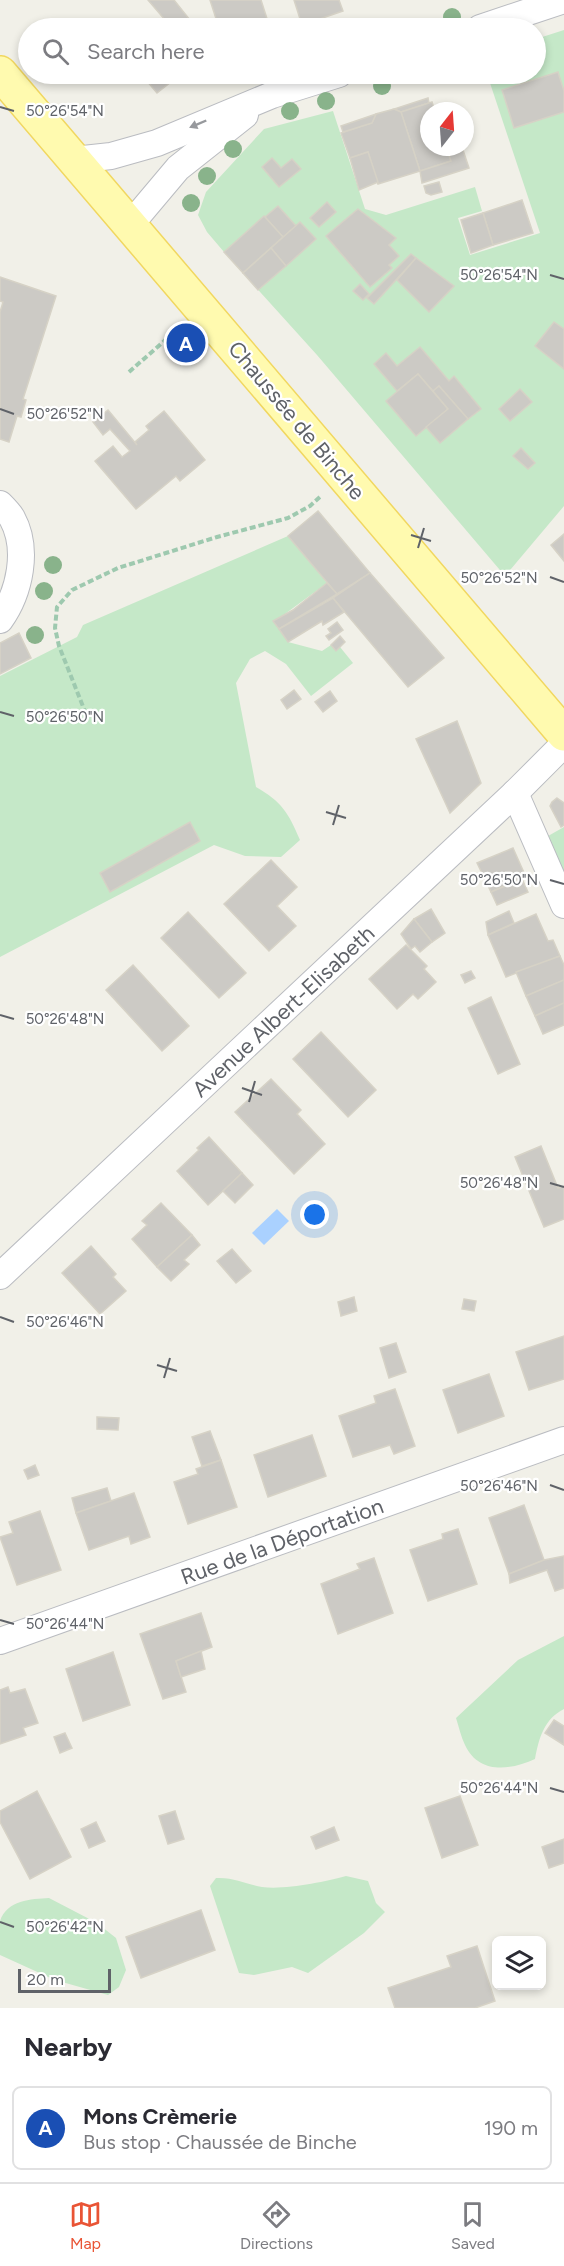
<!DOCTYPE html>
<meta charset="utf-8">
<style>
body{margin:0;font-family:Figtree,sans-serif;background:#f7f7f7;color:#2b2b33}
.controls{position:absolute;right:18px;bottom:18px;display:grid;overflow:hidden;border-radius:9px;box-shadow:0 3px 9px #0003}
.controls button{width:54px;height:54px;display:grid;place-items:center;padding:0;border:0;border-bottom:2px solid #e1e1e2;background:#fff;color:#2b2b33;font:30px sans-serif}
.compass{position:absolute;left:420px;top:102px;width:54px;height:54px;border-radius:50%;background:#fff;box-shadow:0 3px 9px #0003;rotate:17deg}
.scale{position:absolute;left:18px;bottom:15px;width:93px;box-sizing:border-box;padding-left:6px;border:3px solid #5f6268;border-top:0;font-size:16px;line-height:21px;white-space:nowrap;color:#5f6268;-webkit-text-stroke:4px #fff;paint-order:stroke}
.you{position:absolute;left:315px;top:1215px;width:21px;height:21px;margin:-15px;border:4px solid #fff;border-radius:50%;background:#1a73e8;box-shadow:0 0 0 9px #1a73e833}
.badge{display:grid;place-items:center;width:39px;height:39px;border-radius:50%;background:#e95435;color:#fff;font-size:20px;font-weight:700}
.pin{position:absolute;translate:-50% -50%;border:3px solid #fff;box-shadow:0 2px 6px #0006}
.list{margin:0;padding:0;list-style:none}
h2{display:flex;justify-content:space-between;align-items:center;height:78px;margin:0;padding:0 24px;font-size:26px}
h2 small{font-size:20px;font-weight:400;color:#7c7c81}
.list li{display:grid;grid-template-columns:39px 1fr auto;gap:18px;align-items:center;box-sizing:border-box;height:84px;margin:0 12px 12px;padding:0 12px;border:2px solid #e1e1e2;border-radius:9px}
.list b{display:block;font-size:22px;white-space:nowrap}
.list p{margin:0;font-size:20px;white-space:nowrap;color:#7c7c81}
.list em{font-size:20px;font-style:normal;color:#7c7c81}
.icon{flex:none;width:33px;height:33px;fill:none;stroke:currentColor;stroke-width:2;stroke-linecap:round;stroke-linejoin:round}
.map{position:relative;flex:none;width:564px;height:2008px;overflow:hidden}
.search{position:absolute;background:#fff;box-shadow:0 3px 9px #0003;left:18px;right:18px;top:18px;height:66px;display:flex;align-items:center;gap:15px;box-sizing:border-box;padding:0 21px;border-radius:33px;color:#7c7c81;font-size:22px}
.sheet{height:174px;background:#fff}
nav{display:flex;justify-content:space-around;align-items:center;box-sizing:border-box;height:84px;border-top:2px solid #e1e1e2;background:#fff;font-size:16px;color:#7c7c81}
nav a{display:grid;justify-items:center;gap:3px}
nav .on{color:#e95435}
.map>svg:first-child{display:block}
.green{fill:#c5e8c8}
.water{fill:#aad1ff}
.building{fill:#cccac5;stroke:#d6d2c6;stroke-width:1.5}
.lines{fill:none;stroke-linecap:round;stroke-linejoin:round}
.street-casing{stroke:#babcc1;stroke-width:28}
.primary-casing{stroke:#f1d760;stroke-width:36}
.path{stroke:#9ec9af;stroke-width:4;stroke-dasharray:6 3;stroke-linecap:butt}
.street{stroke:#fff;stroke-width:26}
.primary{stroke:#fffaaf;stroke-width:33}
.tree{fill:#89b38b}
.oneway{fill:#97999d}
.ticks{fill:none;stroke:#5f6268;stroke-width:2}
.labels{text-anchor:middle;stroke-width:4.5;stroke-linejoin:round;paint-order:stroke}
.street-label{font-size:22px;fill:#5f6268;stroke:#fff}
.ticks-label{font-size:15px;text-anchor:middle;fill:#5f6268;stroke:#fff;stroke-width:4.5;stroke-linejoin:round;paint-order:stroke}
</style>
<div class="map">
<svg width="564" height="2008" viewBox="0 0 564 2008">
<rect width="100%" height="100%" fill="#f1f0e8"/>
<!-- green -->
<g class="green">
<path d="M564 30V506L505 576 317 355 224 252 207 232 198 215 206 192 264 129 333 111 365 209 386 215 475 187 482 211 458 218 470 255 540 233 487 74H536V39Z"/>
<path d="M288 536 327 583 274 622 288 642 322 651 331 645 336 651 340 647 353 663 311 696 286 664 265 651 250 659 236 683 256 787C282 802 288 812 300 840L281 857 245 856 214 845 0 957V676L77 637 83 625Z"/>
<path d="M564 827V894L541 840Z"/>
<path d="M564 1636V1709C544 1719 539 1738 535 1759 511 1770 479 1775 465 1745 461 1737 459 1727 456 1718L518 1660Z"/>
<path d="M346 1876 368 1881 376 1903 385 1912 364 1933 308 1973 292 1967 254 1975 239 1973 210 1886 216 1878C234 1877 245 1884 262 1887 285 1890 324 1882 346 1876Z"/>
<path d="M49 1898 97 1923 116 1938 126 1970 119 1987 108 1995 55 1980 0 1955C0 1945 0 1930 0 1921 7 1900 31 1899 49 1898Z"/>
</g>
<!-- water -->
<path class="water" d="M277 1209 289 1221 264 1245 252 1233Z"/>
<!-- building -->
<g class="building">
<path d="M148 0H174L194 25 190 28H172Z"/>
<path d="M210 0H261L270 28H219Z"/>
<path d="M294 0H339L343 11 302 25Z"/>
<path d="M558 72 564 91V112L514 128 502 90Z"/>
<path d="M141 74H181L157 93Z"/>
<path d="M428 98 429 103 401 112 394 109Z"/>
<path d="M432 102 435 111H429V147H446L451 161 420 171 401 112Z"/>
<path d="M394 109 401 112 420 171 378 184 368 152 350 158 341 133 372 123 376 114Z"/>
<path d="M376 114 372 123 343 132 341 126Z"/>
<path d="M446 147H462L469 168 422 183 420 171 451 161Z"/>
<path d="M368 152 378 182 359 190 350 158Z"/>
<path d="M272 158 281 168 292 159 301 169 279 187 262 167Z"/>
<path d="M439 182 442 192 431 195 426 193 424 186Z"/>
<path d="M522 200 533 233 493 245 483 213Z"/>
<path d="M327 202 336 212 319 227 310 218Z"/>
<path d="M278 206 296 226 283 237 265 217Z"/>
<path d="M358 209 396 238 389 245 399 256 389 265 392 268 370 287 326 236Z"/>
<path d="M483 213 493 245 471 253 461 220Z"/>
<path d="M264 216 283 237 243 273 224 252Z"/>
<path d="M300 222 316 239 286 266 271 248Z"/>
<path d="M271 248 286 266 258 290 243 273Z"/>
<path d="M411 254 416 258 374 304 367 298Z"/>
<path d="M416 258 454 286 429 312 397 280Z"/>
<path d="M0 277 56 296 23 399 26 400 21 417 17 416 9 442 0 439V312L3 302 0 301Z"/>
<path d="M360 284 369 294 363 300 353 291Z"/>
<path d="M554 322 564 329V369L535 346Z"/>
<path d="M420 347 449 381 454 376 481 409 468 419 439 386 433 391 418 374 397 391 374 364 386 353 397 366Z"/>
<path d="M418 374 448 409 416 436 386 401Z"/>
<path d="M439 386 468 419 440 443 426 427 448 409 433 391Z"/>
<path d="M520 389 532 402 510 421 499 409Z"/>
<path d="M108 410 137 445 135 442 149 430 146 426 164 411 205 460 180 481 176 476 136 509 95 461 113 446 122 457 130 451 110 429 103 435 93 422Z"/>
<path d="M521 448 535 463 528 469 513 456Z"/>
<path d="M318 511 370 573 337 594 288 536Z"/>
<path d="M564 534V561L551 545Z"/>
<path d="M370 573 444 658 408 687 333 598Z"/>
<path d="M327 583 337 594 279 629 273 621 293 610Z"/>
<path d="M333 598 344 612 323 625 322 621 288 642 279 629Z"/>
<path d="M337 622 343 630 329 640 326 636 331 633 328 629Z"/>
<path d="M19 633 31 658 0 674V643Z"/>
<path d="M340 636 345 642 336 651 331 645Z"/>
<path d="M294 690 301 699 287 709 281 700Z"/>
<path d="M330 691 337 701 323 712 315 702Z"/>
<path d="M457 721 481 783 450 813 416 739Z"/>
<path d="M557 798 564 803V825L561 827 550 806 552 802Z"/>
<path d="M190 822 200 841 110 892 100 873Z"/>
<path d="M513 848 526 877 491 892 477 863Z"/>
<path d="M271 860 297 887 277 906 296 926 269 951 224 904Z"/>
<path d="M522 879 528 892 497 905 491 892Z"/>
<path d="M431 909 445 933 432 942 414 919Z"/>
<path d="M509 911 514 923 488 935 486 922Z"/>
<path d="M188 912 246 973 219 998 161 938Z"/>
<path d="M536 914 548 941 553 940 560 956 506 977 488 935Z"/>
<path d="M414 919 432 942 420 952 415 946 411 949 401 934Z"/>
<path d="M406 945 427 966 424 969 436 982 418 999 413 994 397 1009 369 979Z"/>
<path d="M560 956 564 965V980L526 996 516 972Z"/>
<path d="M133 965 189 1026 162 1051 106 990Z"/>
<path d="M471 971 475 978 465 983 461 975Z"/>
<path d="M564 980V1003L535 1016 526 996Z"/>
<path d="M491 997 520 1064 498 1074 468 1008Z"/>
<path d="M564 1003V1025L543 1034 535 1016Z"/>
<path d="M321 1032 376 1090 348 1117 293 1059Z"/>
<path d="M271 1079 301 1110 297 1114 325 1144 294 1174 235 1112Z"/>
<path d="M209 1137 242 1173 208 1205 177 1171 199 1150 197 1148Z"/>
<path d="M541 1146 558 1188 564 1186V1219L544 1227 515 1157Z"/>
<path d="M242 1173 253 1185 235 1203 223 1191Z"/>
<path d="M161 1203 192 1235 157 1267 132 1239 147 1225 142 1221Z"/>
<path d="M192 1235 200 1245 184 1260 189 1264 171 1281 157 1267Z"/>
<path d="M91 1246 116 1274 113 1277 126 1291 100 1314 62 1273Z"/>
<path d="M232 1249 251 1271 236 1283 217 1261Z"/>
<path d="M354 1297 357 1311 341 1316 338 1302Z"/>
<path d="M464 1299 476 1301 474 1311 462 1309Z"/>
<path d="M564 1336V1379L529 1390 516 1352Z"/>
<path d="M396 1343 406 1372 389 1378 380 1348Z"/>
<path d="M489 1374 504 1416 458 1433 443 1390Z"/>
<path d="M395 1389 415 1446 394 1454 390 1445 353 1457 339 1416 376 1403 374 1396Z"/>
<path d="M97 1417 119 1418 118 1430 97 1429Z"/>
<path d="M210 1431 221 1460 202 1466 192 1437Z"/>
<path d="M312 1435 326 1476 268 1497 254 1455Z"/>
<path d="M221 1460 237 1507 188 1524 174 1482 198 1474 196 1469Z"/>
<path d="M35 1465 39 1475 28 1479 24 1470Z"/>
<path d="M107 1488 111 1501 76 1513 72 1498Z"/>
<path d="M134 1493 150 1537 131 1544 129 1536 89 1550 76 1513Z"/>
<path d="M524 1505 544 1560 509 1574 489 1518Z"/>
<path d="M40 1511 61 1570 17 1585 0 1537 13 1533 9 1522Z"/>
<path d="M458 1529 477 1584 428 1601 410 1550 443 1539 442 1534Z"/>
<path d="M564 1556V1588L555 1591 547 1570 510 1583 509 1574 544 1560Z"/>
<path d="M374 1558 393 1613 338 1634 321 1584 360 1569 357 1564Z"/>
<path d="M201 1613 212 1647 176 1661 186 1692 163 1699 140 1634Z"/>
<path d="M201 1651 205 1669 181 1677 176 1661Z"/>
<path d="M113 1652 130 1705 83 1721 66 1669Z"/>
<path d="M8 1687 10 1693 25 1689 38 1723 23 1728 26 1735 0 1744V1690Z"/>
<path d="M554 1720 564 1726V1745L545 1733Z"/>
<path d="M65 1733 72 1748 60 1753 54 1737Z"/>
<path d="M37 1791 71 1857 30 1879 0 1822V1811Z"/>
<path d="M460 1796 478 1845 442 1858 425 1808Z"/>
<path d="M175 1811 184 1839 168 1844 159 1816Z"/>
<path d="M96 1822 105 1841 89 1848 81 1829Z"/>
<path d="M334 1827 339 1840 316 1849 311 1837Z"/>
<path d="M564 1839V1863L549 1868 542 1847Z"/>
<path d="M201 1910 215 1950 141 1978 126 1937Z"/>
<path d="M477 1946 495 2001 475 2008H395L388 1988 451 1967 447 1956Z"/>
</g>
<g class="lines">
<!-- street casing -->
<g class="street-casing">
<g id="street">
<path d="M480 28 564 0"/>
<path d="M74 160 111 156 157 143 272 95 339 74"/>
<path d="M130 225 178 168 245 115"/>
<path d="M0 504C4 508 9 513 12 518 29 549 20 592 0 620"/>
<path d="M515 793 564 905"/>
<path d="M0 1276 515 793 564 744"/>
<path d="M0 1641 564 1440"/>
</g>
</g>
<!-- primary casing -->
<g class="primary-casing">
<path id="primary" d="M0 73 564 734"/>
</g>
<!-- path -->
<g class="path">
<path d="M129 372 178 329"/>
<path d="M86 714 59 646 55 628 57 607 72 590 118 568 217 537 288 518 310 506 321 496"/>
</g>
<!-- street -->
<use href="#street" class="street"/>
<!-- primary -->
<use href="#primary" class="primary"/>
</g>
<!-- trees -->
<g class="tree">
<circle cx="452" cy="17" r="9"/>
<circle cx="382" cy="86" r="9"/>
<circle cx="326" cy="101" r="9"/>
<circle cx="290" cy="111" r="9"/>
<circle cx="233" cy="149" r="9"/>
<circle cx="207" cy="176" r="9"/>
<circle cx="191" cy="203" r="9"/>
<circle cx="53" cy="565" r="9"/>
<circle cx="44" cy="591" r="9"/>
<circle cx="35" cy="635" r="9"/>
</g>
<!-- one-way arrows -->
<defs><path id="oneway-solid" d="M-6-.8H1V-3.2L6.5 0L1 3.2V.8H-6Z" transform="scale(1.5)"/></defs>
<use class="oneway" href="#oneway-solid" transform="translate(198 124) rotate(157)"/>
<!-- ticks -->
<path class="ticks" d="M0 107 14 111M550 275 564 279M0 409 14 414M411 535 431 541M418 548 424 528M550 577 564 582M0 712 14 716M326 812 346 818M333 825 339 805M550 880 564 884M0 1015 14 1019M242 1088 262 1095M249 1102 255 1081M550 1183 564 1187M0 1317 14 1322M157 1365 177 1371M164 1378 170 1358M550 1485 564 1490M0 1620 14 1624M550 1788 564 1792M0 1922 14 1927"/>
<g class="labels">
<!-- street labels -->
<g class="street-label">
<text transform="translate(297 420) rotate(50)" y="8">Chaussée de Binche</text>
<text transform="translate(283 1011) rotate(-43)" y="8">Avenue Albert-Elisabeth</text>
<text transform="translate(282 1541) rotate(-20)" y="8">Rue de la Déportation</text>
</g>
</g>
<g class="ticks-label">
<text x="65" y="116">50°26'54"N</text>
<text x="499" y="280">50°26'54"N</text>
<text x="65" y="419">50°26'52"N</text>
<text x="499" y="583">50°26'52"N</text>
<text x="65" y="722">50°26'50"N</text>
<text x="499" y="885">50°26'50"N</text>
<text x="65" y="1024">50°26'48"N</text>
<text x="499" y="1188">50°26'48"N</text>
<text x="65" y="1327">50°26'46"N</text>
<text x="499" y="1491">50°26'46"N</text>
<text x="65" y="1629">50°26'44"N</text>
<text x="499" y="1793">50°26'44"N</text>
<text x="65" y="1932">50°26'42"N</text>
</g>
</svg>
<div class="controls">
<button><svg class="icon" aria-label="layers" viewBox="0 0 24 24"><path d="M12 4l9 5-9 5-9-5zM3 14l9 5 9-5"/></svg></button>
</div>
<svg class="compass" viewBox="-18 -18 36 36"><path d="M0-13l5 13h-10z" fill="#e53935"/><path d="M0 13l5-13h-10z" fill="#7c7c81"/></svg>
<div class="scale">20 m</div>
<div class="you"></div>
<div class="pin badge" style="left:186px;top:343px;background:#1a4fb4">A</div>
<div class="search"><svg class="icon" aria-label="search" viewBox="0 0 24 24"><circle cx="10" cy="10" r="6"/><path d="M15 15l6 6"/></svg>Search here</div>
</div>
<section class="sheet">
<h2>Nearby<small></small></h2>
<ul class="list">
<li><span class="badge" style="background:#1a4fb4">A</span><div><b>Mons Crèmerie</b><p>Bus stop · Chaussée de Binche</p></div><em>190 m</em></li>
</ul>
</section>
<nav>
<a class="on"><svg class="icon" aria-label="map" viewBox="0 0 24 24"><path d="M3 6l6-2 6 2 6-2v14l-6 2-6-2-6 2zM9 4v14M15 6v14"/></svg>Map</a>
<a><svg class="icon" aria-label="directions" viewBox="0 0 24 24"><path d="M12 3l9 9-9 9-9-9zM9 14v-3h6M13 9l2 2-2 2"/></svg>Directions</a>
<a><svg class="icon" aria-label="saved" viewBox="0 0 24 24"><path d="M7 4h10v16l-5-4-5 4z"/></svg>Saved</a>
</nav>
